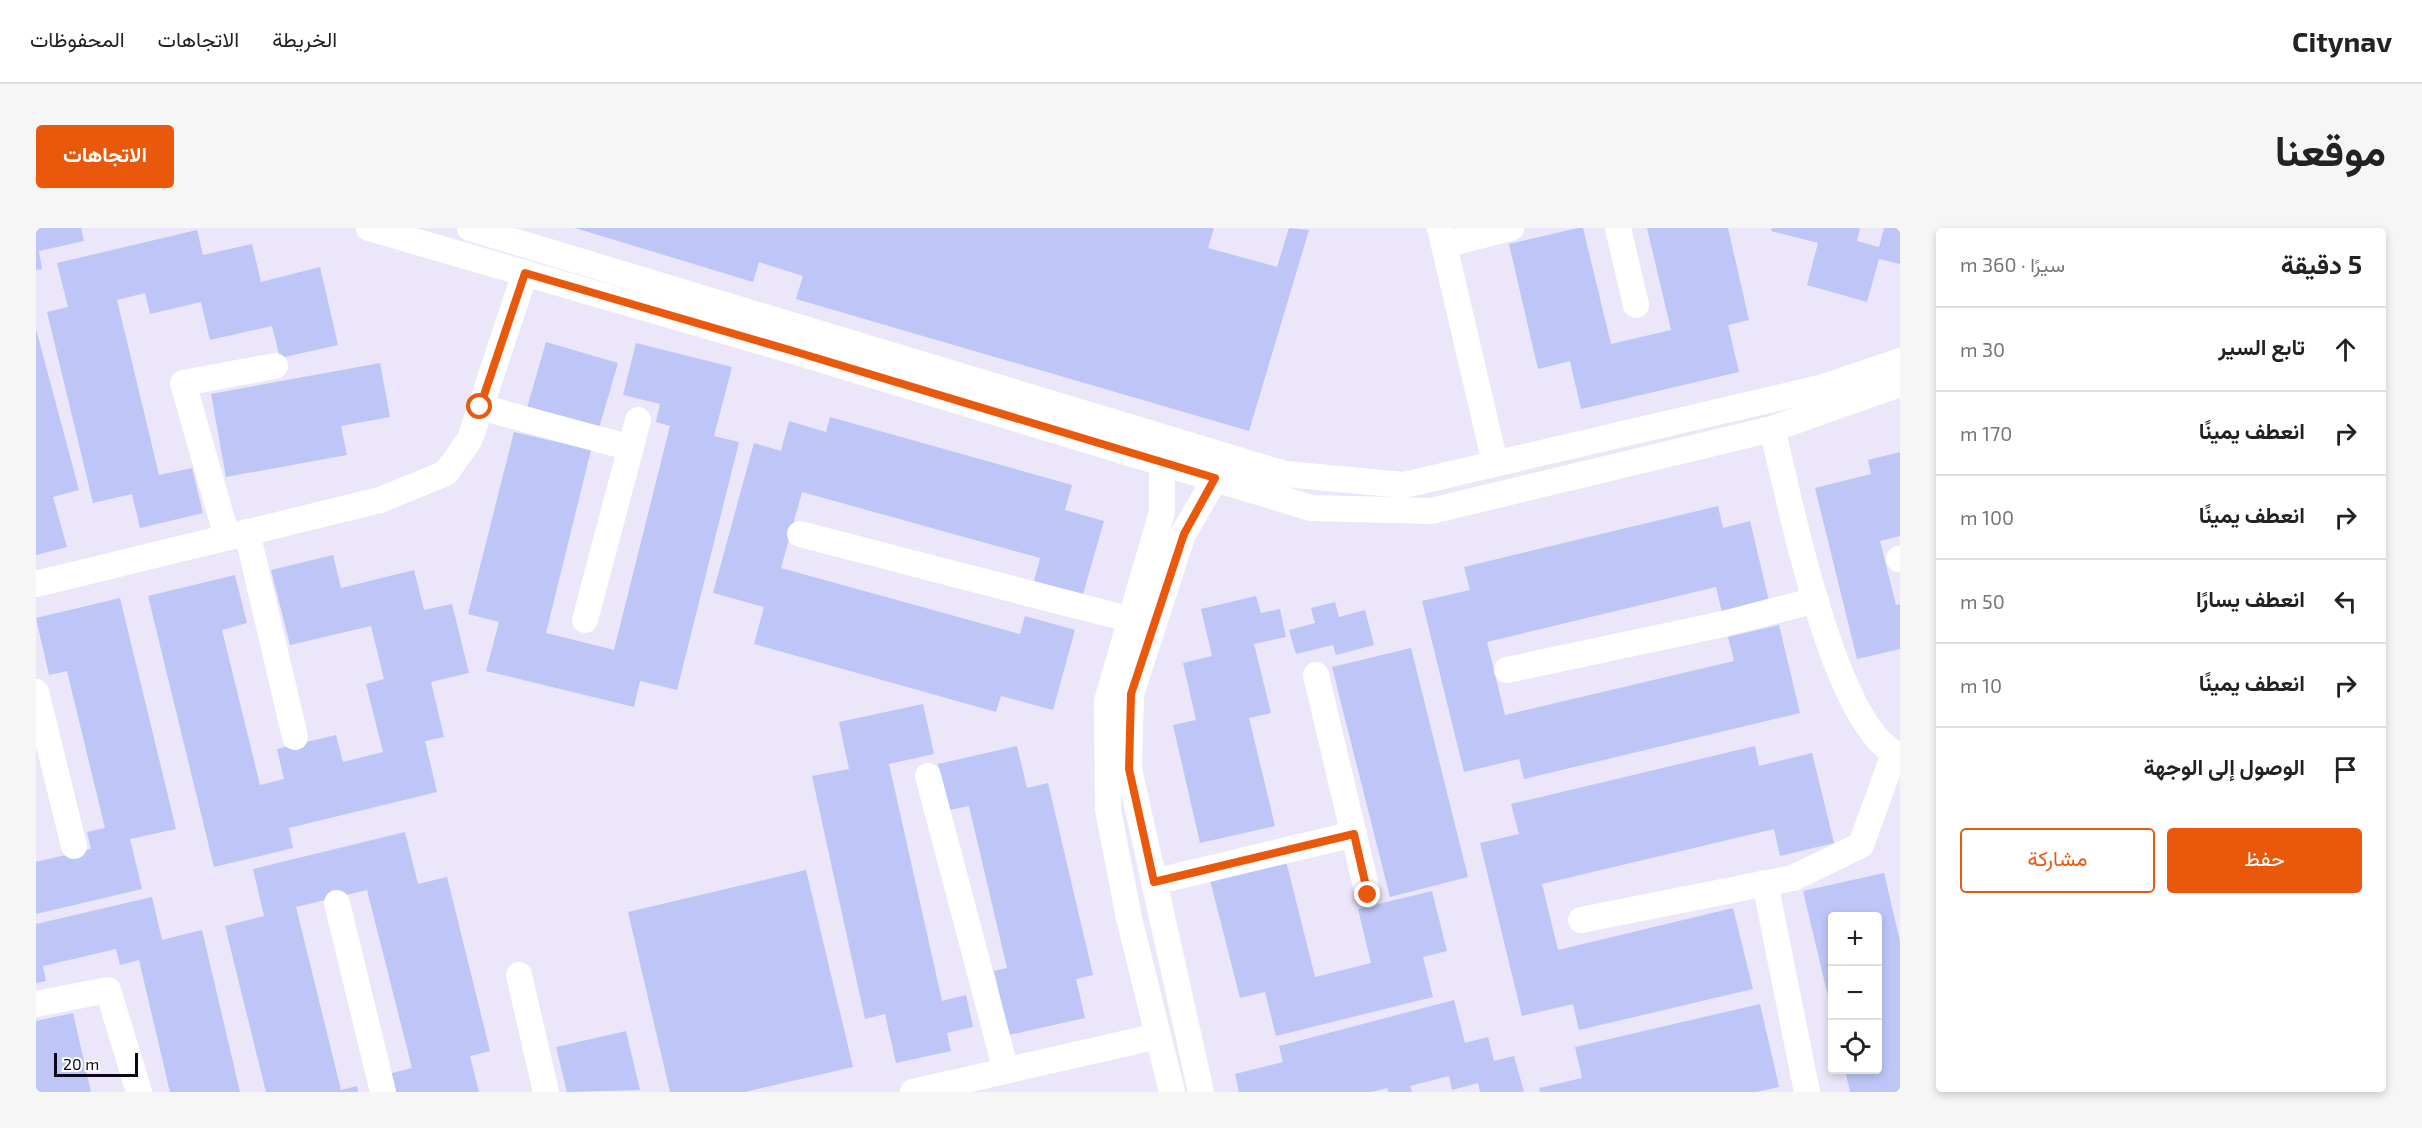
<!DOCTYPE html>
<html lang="ar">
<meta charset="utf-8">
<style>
body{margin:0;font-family:"Exo 2",Vazirmatn,sans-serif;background:#f6f6f6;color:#222;direction:rtl}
.controls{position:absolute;right:18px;bottom:18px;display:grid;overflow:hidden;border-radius:6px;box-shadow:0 3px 9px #0003}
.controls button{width:54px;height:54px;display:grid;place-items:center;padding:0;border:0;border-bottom:2px solid #e0e0e0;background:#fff;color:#222;font:30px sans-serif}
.scale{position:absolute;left:18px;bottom:15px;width:84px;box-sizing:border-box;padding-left:6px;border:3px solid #0d0817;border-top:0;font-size:16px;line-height:21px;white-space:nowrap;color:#0d0817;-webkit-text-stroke:4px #fff;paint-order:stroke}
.stop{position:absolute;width:18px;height:18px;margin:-14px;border:4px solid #ea580c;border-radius:50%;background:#fff}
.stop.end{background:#ea580c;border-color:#fff;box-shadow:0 2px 6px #0008}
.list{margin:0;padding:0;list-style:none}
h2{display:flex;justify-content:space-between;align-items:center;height:78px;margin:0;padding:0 24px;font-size:26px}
h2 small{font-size:20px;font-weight:400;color:#767676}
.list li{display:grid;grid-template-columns:39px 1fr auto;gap:18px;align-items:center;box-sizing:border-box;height:84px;padding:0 24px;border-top:2px solid #e0e0e0}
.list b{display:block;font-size:22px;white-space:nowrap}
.list em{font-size:20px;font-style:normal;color:#767676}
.actions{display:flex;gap:12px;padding:18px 24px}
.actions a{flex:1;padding:14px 0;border:2px solid #ea580c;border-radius:6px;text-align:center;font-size:21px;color:#ea580c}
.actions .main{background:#ea580c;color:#fff}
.icon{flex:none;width:33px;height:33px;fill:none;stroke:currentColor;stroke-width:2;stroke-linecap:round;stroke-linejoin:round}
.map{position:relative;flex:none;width:1864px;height:864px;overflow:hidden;direction:ltr;border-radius:6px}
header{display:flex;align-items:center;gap:36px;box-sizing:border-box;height:84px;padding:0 30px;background:#fff;border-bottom:2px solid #e0e0e0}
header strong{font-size:28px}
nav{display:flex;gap:33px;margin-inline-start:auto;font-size:21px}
.intro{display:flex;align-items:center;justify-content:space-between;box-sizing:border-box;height:144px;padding:0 36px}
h1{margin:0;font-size:42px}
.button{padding:15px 27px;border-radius:6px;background:#ea580c;color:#fff;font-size:21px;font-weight:700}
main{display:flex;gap:36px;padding:0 36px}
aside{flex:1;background:#fff;border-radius:6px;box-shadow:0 3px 9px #0003}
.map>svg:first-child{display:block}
.building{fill:#bdc6f7}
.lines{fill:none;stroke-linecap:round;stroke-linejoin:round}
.minor{stroke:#fff;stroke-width:26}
.route{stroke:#ea580c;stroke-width:8}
</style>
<header>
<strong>Citynav</strong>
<nav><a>الخريطة</a><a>الاتجاهات</a><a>المحفوظات</a></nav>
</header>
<div class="intro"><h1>موقعنا</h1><a class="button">الاتجاهات</a></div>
<main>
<aside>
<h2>5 دقيقة<small>سيرًا · 360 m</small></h2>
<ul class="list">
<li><svg class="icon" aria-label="ahead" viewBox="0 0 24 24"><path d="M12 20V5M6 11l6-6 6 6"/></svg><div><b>تابع السير</b></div><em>30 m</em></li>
<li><svg class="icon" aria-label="right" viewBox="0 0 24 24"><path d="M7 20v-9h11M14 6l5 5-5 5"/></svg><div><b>انعطف يمينًا</b></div><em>170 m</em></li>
<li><svg class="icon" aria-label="right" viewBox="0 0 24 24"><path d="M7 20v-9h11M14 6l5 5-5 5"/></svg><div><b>انعطف يمينًا</b></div><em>100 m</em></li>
<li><svg class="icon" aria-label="left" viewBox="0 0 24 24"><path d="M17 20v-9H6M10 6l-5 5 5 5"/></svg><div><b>انعطف يسارًا</b></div><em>50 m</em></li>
<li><svg class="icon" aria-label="right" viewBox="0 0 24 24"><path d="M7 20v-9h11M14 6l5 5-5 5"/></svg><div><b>انعطف يمينًا</b></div><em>10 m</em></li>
<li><svg class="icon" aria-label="arrive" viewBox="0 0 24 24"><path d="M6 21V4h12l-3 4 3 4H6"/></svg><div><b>الوصول إلى الوجهة</b></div></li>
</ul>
<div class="actions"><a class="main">حفظ</a><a>مشاركة</a></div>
</aside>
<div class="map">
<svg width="1864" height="864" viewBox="0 0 1864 864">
<rect width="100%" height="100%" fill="#ebe6f9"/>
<!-- building -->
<g class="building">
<path d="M0 0H45L48 13 3 23 6 41 0 42Z"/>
<path d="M539 0H1178L1172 20 1241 39 1253 0 1273 2 1213 203 760 71 767 48 723 34 717 54Z"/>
<path d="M1542 0H1547L1575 116 1635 102 1611 0H1692L1713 92 1692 97 1703 144 1545 181 1534 133 1502 141 1473 16Z"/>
<path d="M1736 0H1824L1821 13 1843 19 1848 0H1864V36L1843 31 1831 74 1771 57 1782 15 1735 3Z"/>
<path d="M161 2 167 27 216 16 225 54 284 39 302 117 244 130 236 98 174 112 165 74 114 86 109 65 81 72 123 247 156 240 167 285 104 300 96 266 57 275 11 84 32 79 21 35Z"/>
<path d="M0 101 43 262 17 269 31 319 0 327Z"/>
<path d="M510 114 582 135 563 200 491 180Z"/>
<path d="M600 115 696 139 678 208 703 214 641 462 604 453 598 479 450 443 463 394 432 386 478 204 555 222 510 405 578 422 634 198 620 194 624 176 587 167Z"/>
<path d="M344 135 354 189 305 198 311 227 190 249 175 166Z"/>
<path d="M794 189 1036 257 1029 282 1068 293 1047 366 998 353 1004 330 766 264 745 340 984 406 989 388 1039 402 1017 482 965 468 960 484 718 416 728 379 677 365 718 215 745 223 753 193 790 204Z"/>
<path d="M1864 224V308L1844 313 1860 377 1864 376V421L1821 431 1779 260 1835 246 1832 232Z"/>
<path d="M1682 278 1687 300 1714 293 1733 373 1686 384 1680 359 1451 414 1469 487 1698 433 1692 409 1743 397 1764 485 1488 551 1483 531 1428 544 1386 373 1434 362 1428 339Z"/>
<path d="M297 327 305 360 378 342 388 382 416 376 433 445 395 454 408 509 389 513 401 564 253 600 257 620 178 639 112 368 199 347 211 395 186 402 224 557 248 551 241 521 300 507 307 534 347 524 330 456 348 451 335 398 254 417 235 342Z"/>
<path d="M1220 368 1225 385 1244 381 1250 409 1218 416 1235 485 1213 490 1239 598 1164 615 1137 497 1160 492 1147 435 1176 428 1165 381Z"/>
<path d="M84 370 140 601 94 611 106 661 0 686V634L55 621 51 604 69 600 31 443 13 447 0 390Z"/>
<path d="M1299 374 1303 389 1329 382 1338 417 1300 427 1297 417 1260 426 1253 402 1279 395 1275 380Z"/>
<path d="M1375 420 1432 649 1354 669 1296 439Z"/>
<path d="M887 476 898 526 853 536 906 773 930 767 937 799 911 805 915 823 860 835 849 786 829 791 776 548 813 541 803 494Z"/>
<path d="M981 518 991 560 1012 555 1057 747 1040 751 1049 790 973 807 958 743 971 740 933 578 913 582 902 536Z"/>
<path d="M1719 518 1723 538 1776 525 1798 615 1744 628 1738 601 1506 656 1522 722 1697 680 1717 761 1543 802 1537 776 1486 788 1444 615 1483 606 1475 576Z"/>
<path d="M369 604 382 656 411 649 454 823 434 828 443 864H357L352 846 376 840 331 662 260 679 305 862 321 858 322 864H230L189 698 228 688 217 641Z"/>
<path d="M1249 629 1279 749 1335 735 1322 681 1396 663 1411 723 1387 729 1397 769 1240 808 1229 764 1204 770 1173 648Z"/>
<path d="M770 642 817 839 709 864H634L592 684Z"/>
<path d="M1848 645 1864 713V864H1814L1809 842H1842V688H1796V785L1767 663Z"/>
<path d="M116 669 126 712 166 702 204 864H134L103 732 84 737 80 721 7 738 10 753 0 755V696Z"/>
<path d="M1418 772 1429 815 1452 809 1458 833 1478 828 1488 864H1444L1442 855 1416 862 1413 848 1374 858 1376 864H1353L1351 860 1335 864H1203L1199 846 1247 834 1243 818Z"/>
<path d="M1724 776 1743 859 1720 864H1504L1503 860 1546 850 1539 819Z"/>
<path d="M37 785 55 864H0V793Z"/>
<path d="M590 803 604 862 531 864 520 819Z"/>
</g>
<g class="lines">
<!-- minor -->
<g class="minor">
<path d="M333 0 757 123 1275 280 1395 283 1736 201 1864 156"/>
<path d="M434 0 1249 246 1368 257 1784 160 1864 133"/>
<path d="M1404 0 1459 235"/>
<path d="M1582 0 1600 77"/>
<path d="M1408 17 1475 0"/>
<path d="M444 179 595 220"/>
<path d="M1736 201C1754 270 1797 501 1864 528"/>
<path d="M1126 235V284L1071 473 1072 582 1093 690 1136 864"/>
<path d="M211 304 259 509"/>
<path d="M764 306 1096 392"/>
<path d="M191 309 147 155 239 138"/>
<path d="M1863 331H1864"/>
<path d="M0 356 344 272 410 245 434 211 489 45"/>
<path d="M549 392 602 192"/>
<path d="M1471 442 1687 396 1780 372"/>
<path d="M1280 447 1332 667"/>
<path d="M0 464 38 618"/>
<path d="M892 548 970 843"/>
<path d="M1118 654 1318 606"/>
<path d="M1729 655 1771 864"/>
<path d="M301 675 347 864"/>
<path d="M1545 692 1757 650 1825 617 1858 526"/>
<path d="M483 747 510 864"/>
<path d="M0 776 72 762 103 864"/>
<path d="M877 864 1122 808"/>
<path d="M1165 864 1093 541 1095 466 1147 306 1179 251"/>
</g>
</g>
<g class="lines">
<!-- route -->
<path class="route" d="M444 179 489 45 757 123 1179 250 1148 306 1095 466 1093 541 1118 654 1318 606 1332 667"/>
</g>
</svg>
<div class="controls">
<button>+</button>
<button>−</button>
<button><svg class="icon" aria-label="locate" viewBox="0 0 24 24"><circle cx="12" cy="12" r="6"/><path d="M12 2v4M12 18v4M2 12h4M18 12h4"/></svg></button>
</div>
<div class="scale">20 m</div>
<div class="stop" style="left:444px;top:179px"></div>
<div class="stop end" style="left:1332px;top:667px"></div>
</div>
</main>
